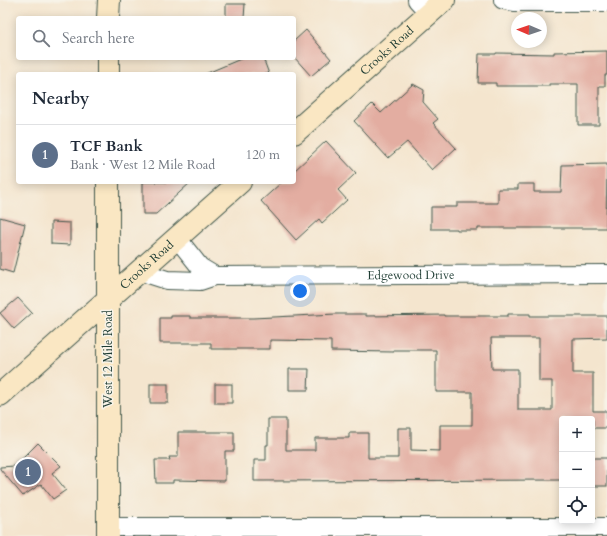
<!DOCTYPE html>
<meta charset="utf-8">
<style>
body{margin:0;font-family:Cardo,serif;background:#f6f6f7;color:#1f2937}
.controls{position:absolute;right:12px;bottom:12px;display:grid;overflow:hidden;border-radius:4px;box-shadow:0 2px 10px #0003}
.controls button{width:36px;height:36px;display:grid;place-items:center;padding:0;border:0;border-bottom:1px solid #e0e1e3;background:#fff;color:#1f2937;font:20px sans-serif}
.compass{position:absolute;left:511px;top:12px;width:36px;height:36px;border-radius:50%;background:#fff;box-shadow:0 2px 10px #0003;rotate:272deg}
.you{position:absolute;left:300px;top:291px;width:14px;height:14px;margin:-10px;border:3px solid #fff;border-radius:50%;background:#1a73e8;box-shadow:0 0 0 6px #1a73e833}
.badge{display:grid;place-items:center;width:26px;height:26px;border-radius:50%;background:#111827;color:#fff;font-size:13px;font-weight:700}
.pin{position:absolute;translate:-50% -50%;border:2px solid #fff;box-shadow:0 1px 4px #0006}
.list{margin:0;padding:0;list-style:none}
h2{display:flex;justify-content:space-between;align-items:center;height:52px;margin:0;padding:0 16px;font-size:17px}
h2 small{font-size:13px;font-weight:400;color:#747a83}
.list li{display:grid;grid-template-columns:26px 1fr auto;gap:12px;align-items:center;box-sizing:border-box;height:60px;padding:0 16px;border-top:1px solid #e0e1e3}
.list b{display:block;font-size:15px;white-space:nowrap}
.list p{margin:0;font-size:13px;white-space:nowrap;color:#747a83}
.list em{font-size:13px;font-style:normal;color:#747a83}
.icon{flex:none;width:22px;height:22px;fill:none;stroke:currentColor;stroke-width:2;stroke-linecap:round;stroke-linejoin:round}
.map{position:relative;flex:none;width:607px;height:536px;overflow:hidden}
.search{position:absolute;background:#fff;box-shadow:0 2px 10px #0003;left:16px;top:16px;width:280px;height:44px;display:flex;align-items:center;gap:10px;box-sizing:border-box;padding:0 14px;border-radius:4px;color:#747a83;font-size:15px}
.panel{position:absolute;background:#fff;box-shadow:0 2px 10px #0003;left:16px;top:72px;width:280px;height:112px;border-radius:4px}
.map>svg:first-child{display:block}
.building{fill:#e3ada1;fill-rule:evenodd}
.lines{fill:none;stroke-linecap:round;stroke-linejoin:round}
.minor-casing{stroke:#3f564b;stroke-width:20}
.secondary-casing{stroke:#3f564b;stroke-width:24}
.minor{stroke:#fff;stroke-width:18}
.secondary{stroke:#fae7c3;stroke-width:22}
.labels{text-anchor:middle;stroke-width:3;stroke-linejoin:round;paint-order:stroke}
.street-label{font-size:12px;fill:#1f3d34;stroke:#f7f3e8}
</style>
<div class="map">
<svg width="607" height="536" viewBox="0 0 607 536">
<rect width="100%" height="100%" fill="#f7f3e8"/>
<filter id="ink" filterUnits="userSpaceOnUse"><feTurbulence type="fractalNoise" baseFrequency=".025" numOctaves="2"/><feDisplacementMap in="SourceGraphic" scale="8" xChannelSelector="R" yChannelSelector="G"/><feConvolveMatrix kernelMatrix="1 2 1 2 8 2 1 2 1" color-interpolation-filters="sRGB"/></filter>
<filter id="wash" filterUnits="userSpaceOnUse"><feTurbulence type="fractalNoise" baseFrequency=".012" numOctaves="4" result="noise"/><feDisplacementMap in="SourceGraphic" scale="16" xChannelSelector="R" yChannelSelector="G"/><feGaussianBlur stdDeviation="0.9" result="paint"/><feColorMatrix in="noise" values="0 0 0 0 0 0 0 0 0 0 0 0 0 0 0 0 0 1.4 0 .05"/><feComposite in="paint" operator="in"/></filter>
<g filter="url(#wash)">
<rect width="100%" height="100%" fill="#f4e5ce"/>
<g id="blocks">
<!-- building -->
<g class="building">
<path d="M226 4H245L244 18H226Z"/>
<path d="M306 30 331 59 311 76 294 57V41Z"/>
<path d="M607 51V75H605V86H599V125H578V84H549V86H496V83H478L479 54H496V53L554 54V52Z"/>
<path d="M243 58H263L269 74H205Z"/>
<path d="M413 84 424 90 423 102 438 119 433 123 456 148 432 170 407 142 388 158 354 121 372 104 381 113Z"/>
<path d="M326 141 356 173 338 190 347 200 322 223 319 219 296 240 261 201 282 182H294V171Z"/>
<path d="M607 164 606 228H478V230H457V229H431V207H457V203H498V189H518V184H534V192H561L562 165Z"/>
<path d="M143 182H191L156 214H143Z"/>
<path d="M0 217 25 224 13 273 0 269Z"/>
<path d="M51 222 70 223V245L51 244Z"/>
<path d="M18 298 32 313 14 329 0 313Z"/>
<path d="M336 314H366V316L444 315V316H508V314H530V316H607V338L573 339V373H593V411H607V428H593V419H562V480L254 481V460H266V445H268V419H286V450H315V438H349V433H368V458H398V428H411V450L440 451V425H472V392H436V350H394V352L331 351V341L270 340V349H211V343H160V318H171V316H190V318H253ZM491 338H539V381H552V410H518V369H492Z"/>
<path d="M289 369H309L308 390H289Z"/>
<rect x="150" y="384" width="18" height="19"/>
<rect x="215" y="384" width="17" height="19"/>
<path d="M178 432H234V451H225V481L173 480V483H156L155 460H170L169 457H178Z"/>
<path d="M38 443 61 466 52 473 66 490 53 499 41 484 23 496 0 469V467L15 466Z"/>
<rect x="592" y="458" width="15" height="28"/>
</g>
</g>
</g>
<g filter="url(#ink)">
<use href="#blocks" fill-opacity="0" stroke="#3f564b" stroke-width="1"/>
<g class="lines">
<!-- minor casing -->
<g class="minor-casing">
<g id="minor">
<path d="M417 0 429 13"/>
<path d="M503 0 514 2H607"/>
<path d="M177 238 200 267 215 276"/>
<path id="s1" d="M139 271 167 280 200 281 215 276 607 274"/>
<path d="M108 527H607"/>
</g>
</g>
<!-- secondary casing -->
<g class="secondary-casing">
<g id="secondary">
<path d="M108 18 109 0"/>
<path d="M108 74V58"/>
<path id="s2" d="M294 133 444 0"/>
<path d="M108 182V536"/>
<path id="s3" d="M0 395 240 182"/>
</g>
</g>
<!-- minor -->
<use href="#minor" class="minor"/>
<!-- secondary -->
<use href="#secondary" class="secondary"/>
</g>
</g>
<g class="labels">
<!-- street labels -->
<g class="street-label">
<text dy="4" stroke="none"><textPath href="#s2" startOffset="124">Crooks Road</textPath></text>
<text dy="4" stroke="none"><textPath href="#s3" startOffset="196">Crooks Road</textPath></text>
<text dy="4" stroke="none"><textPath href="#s1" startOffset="274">Edgewood Drive</textPath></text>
<text transform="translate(108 359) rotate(-90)" y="4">West 12 Mile Road</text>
</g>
</g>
</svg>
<div class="controls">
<button>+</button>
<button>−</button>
<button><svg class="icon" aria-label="locate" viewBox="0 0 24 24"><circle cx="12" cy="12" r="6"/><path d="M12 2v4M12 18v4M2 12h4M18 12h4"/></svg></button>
</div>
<svg class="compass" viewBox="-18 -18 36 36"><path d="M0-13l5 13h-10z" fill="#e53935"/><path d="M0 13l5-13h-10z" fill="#747a83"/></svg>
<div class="you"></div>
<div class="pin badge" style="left:28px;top:472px;background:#5c6f8a">1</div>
<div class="search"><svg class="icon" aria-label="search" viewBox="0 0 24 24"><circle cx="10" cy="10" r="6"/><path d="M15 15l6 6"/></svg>Search here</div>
<section class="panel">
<h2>Nearby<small></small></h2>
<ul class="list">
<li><span class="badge" style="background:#5c6f8a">1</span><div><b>TCF Bank</b><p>Bank · West 12 Mile Road</p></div><em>120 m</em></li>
</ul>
</section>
</div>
